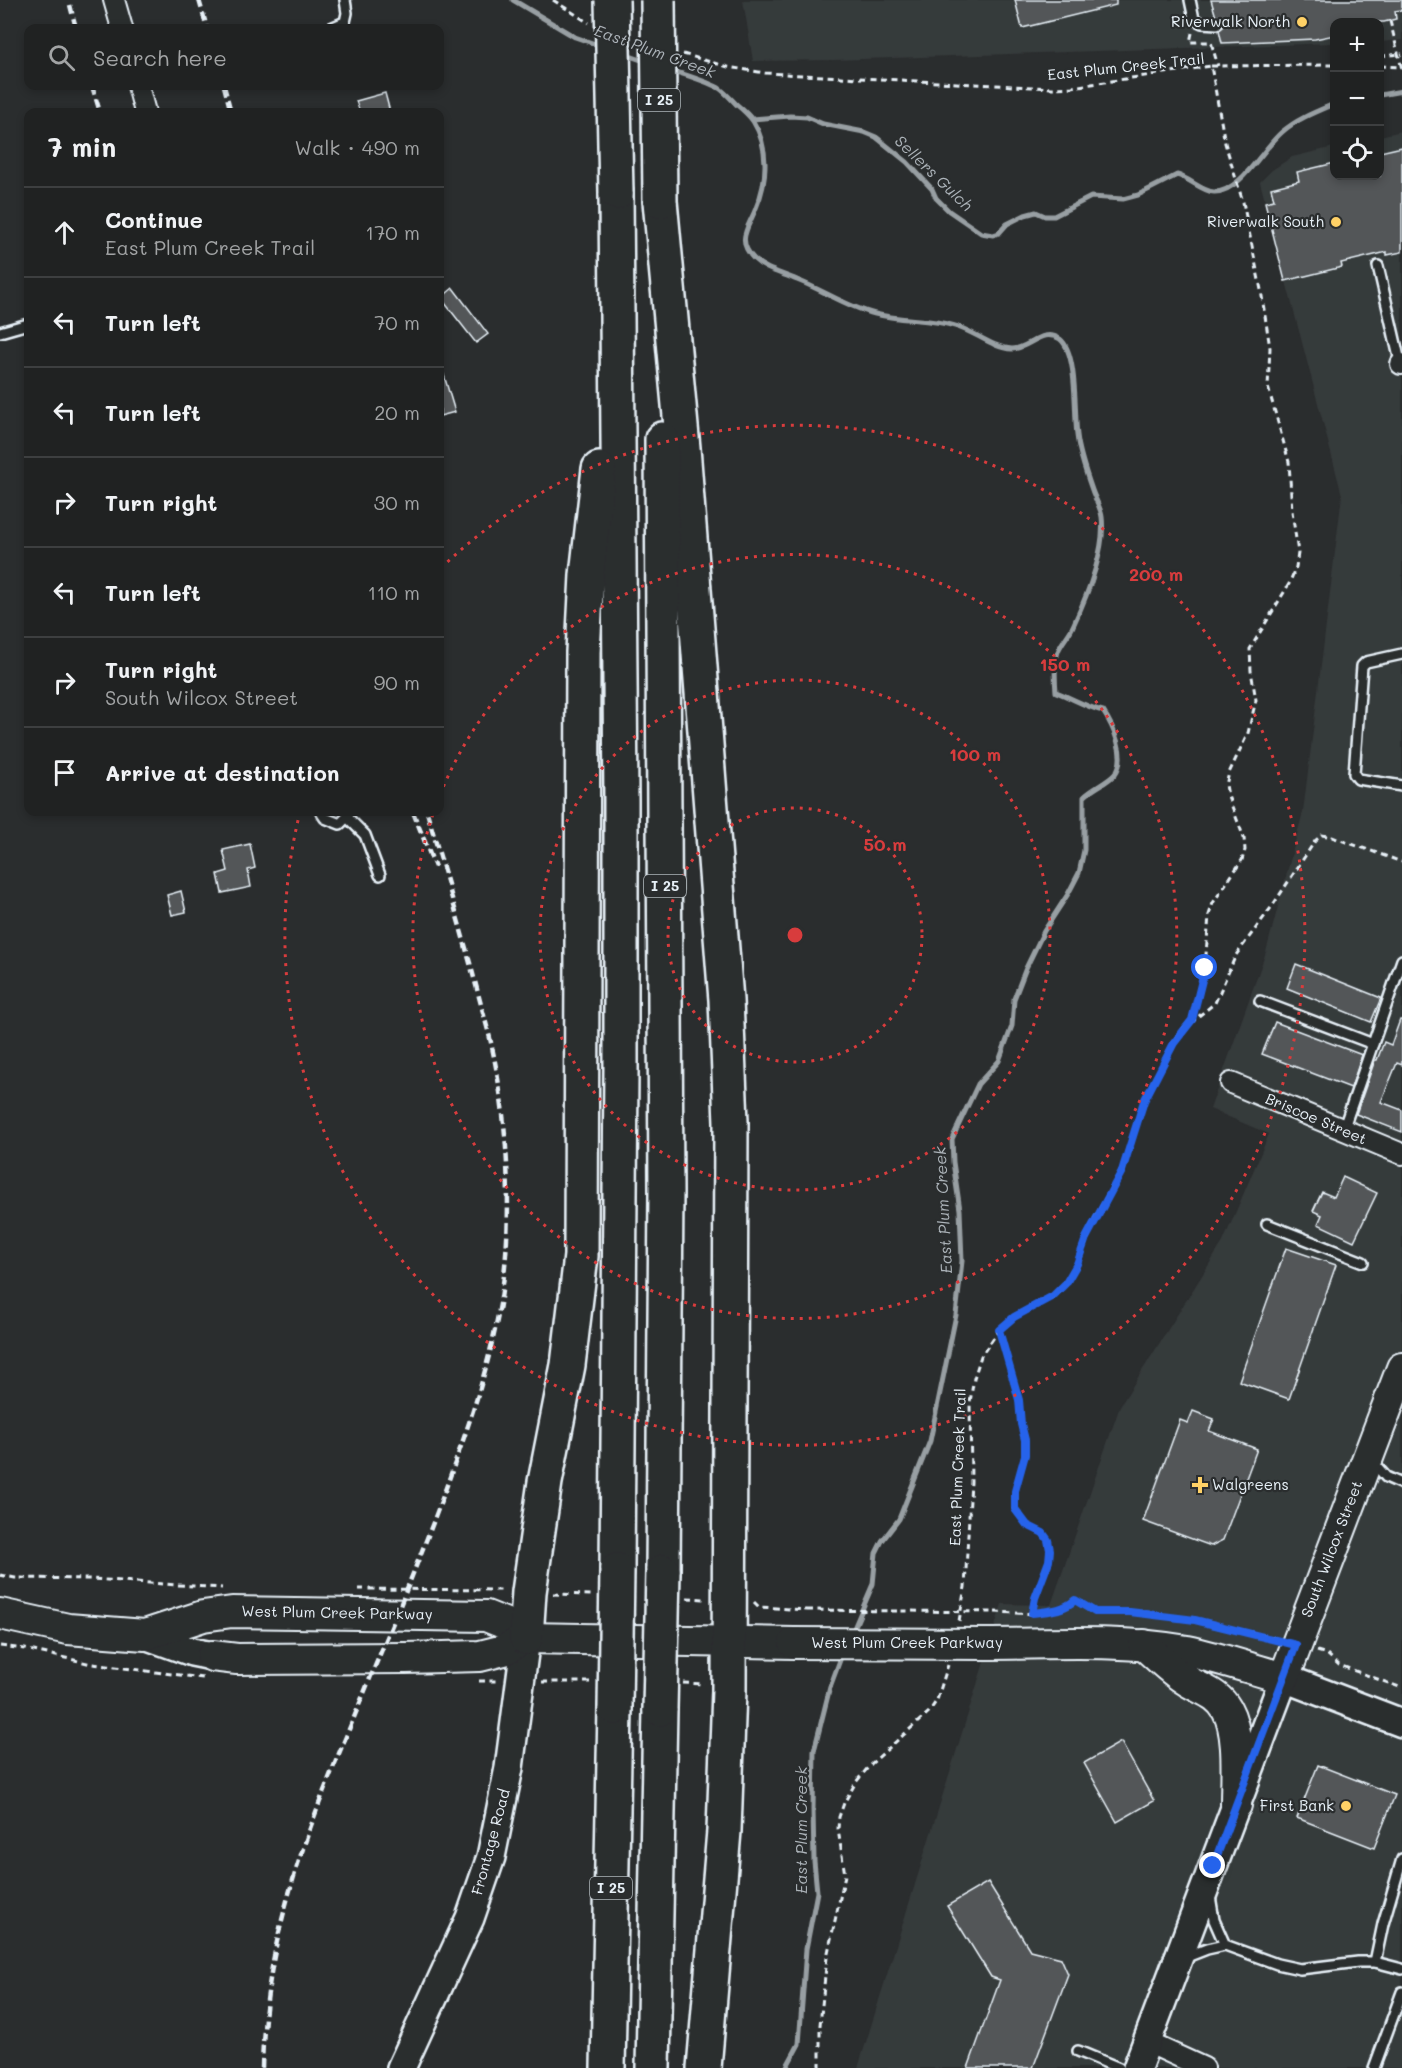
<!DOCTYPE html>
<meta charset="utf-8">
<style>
body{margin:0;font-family:Mali,sans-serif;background:#282a2a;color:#f1f3f6}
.controls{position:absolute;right:18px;top:18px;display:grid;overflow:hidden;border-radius:12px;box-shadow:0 3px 9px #0003}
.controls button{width:54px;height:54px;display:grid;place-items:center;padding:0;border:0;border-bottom:2px solid #3d3f40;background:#202222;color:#f1f3f6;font:30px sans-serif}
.stop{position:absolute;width:18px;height:18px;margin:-14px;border:4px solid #2563eb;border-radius:50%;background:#fff}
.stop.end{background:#2563eb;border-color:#fff;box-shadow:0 2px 6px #0008}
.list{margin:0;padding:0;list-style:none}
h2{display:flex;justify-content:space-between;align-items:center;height:78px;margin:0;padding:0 24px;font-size:26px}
h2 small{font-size:20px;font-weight:400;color:#a2a4a5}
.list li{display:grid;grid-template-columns:39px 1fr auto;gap:18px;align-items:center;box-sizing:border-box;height:90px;padding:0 24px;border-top:2px solid #3d3f40}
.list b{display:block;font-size:22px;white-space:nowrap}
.list p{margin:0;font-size:20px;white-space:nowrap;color:#a2a4a5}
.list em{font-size:20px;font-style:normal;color:#a2a4a5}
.icon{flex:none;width:33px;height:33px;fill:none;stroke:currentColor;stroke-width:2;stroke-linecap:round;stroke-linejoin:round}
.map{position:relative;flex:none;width:1402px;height:2068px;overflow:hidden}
.search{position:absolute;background:#202222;box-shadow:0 3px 9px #0003;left:24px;top:24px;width:420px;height:66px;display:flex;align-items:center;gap:15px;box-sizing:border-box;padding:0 21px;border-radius:12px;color:#a2a4a5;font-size:22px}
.panel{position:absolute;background:#202222;box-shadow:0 3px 9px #0003;left:24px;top:108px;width:420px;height:708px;border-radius:12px}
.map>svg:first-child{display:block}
.built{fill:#363a3b}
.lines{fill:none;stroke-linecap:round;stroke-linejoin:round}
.stream{stroke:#989fa3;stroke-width:5}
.building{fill:#535759;stroke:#e8f1f8;stroke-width:1.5}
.service-casing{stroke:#e8f1f8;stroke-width:14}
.minor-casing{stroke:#e8f1f8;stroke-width:24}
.secondary-casing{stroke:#e8f1f8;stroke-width:32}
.primary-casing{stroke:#e8f1f8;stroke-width:34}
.motorway-casing{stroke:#e8f1f8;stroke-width:38}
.path{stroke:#e8f1f8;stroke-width:3;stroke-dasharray:6 4.5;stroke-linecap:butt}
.service{stroke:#2a2d2e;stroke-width:9}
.minor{stroke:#2a2d2e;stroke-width:20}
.secondary{stroke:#2a2d2e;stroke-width:27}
.primary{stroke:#2a2d2e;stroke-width:30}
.motorway{stroke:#2a2d2e;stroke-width:33}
.rail{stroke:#e8f1f8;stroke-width:4.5;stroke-dasharray:9 4.5;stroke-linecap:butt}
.primary-bridge-casing{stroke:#e8f1f8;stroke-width:34;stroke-linecap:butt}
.motorway-bridge-casing{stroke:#e8f1f8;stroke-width:38;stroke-linecap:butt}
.path-bridge{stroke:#e8f1f8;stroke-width:3;stroke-dasharray:6 4.5;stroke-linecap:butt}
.primary-bridge{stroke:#2a2d2e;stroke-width:30}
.motorway-bridge{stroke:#2a2d2e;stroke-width:33}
.route{stroke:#2563eb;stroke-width:8}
.ring{fill:none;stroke:#d83c3d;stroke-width:3;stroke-dasharray:3 6}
.poi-dot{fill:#ffd166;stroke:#2a2d2e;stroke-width:2}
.labels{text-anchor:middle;stroke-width:4.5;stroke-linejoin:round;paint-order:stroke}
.shield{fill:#2a2d2e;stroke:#afb6bb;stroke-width:1.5}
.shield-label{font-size:14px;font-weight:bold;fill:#e8f1f8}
.poi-label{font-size:15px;fill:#e8f1f8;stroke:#2a2d2e;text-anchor:end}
.street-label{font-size:15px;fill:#e8f1f8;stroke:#2a2d2e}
.water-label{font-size:16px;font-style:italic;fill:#acb3b9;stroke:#2a2d2e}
.centre{fill:#d83c3d;stroke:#2a2d2e;stroke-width:3}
.ring-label{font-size:18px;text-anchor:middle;font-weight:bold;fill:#d83c3d;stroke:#2a2d2e;stroke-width:4.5;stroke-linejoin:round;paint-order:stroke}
</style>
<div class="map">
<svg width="1402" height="2068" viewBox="0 0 1402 2068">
<rect width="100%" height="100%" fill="#2a2d2e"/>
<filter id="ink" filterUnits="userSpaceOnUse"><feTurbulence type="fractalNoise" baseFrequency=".0167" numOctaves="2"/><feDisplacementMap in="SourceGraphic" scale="12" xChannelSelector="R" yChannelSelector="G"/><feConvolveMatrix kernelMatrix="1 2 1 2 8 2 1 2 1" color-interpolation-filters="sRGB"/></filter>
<g filter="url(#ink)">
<!-- built -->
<g class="built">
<path d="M743 0H1402V40L1380 42V22H1334V43L833 60 753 61Z"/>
<path d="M1402 131V2068H858L1002 1604 1051 1605 1120 1406 1223 1242 1269 1134 1210 1109 1266 952 1303 812 1342 495 1260 182 1272 170 1292 157 1334 147V176H1380V136Z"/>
</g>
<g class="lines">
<!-- stream -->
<g class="stream">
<path d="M513 0 575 37 601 46"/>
<path d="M624 54 647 62"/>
<path d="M670 70C686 75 704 80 719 88 725 92 731 99 736 104 742 109 749 115 753 121 769 147 768 180 756 208 749 227 735 240 754 259 766 271 782 273 797 280 823 290 847 307 875 314 901 321 929 318 955 326 974 331 992 348 1012 349 1029 349 1042 327 1060 339 1078 353 1074 413 1077 435 1079 453 1086 473 1092 490 1095 499 1101 508 1102 517 1106 550 1087 596 1073 626 1069 636 1059 644 1057 655 1054 667 1055 680 1056 692 1072 698 1086 707 1103 711 1113 726 1128 757 1115 774 1107 783 1093 788 1084 797V850L1079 873 1068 894 1044 931 1026 968 1014 999 1012 1026 999 1061 978 1084 952 1139 953 1162 960 1210 962 1261 956 1315 930 1441 899 1519 882 1541 876 1553 873 1584 852 1633"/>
<path d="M1380 95 1402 91"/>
<path d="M752 119 790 116 807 117 823 124 864 132 876 137 907 162 932 189 936 198 949 211 981 233 993 235 999 233 1007 224 1025 215 1036 212 1045 216H1054L1091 197 1123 199 1138 195 1177 175C1189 178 1203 192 1214 192 1240 193 1263 148 1282 132 1297 119 1315 112 1334 104"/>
<path d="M786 2068 799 2044 806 1949 817 1892 814 1861 813 1809 814 1751 830 1687 843 1652"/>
</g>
</g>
<!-- building -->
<g class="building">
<path d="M1015 0H1116V5L1022 28Z"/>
<path d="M1211 0H1402V10L1395 11 1396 19 1384 22H1335V35L1315 39 1222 43 1219 30 1223 27V22L1216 17Z"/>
<path d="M385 93 390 112H360L356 101Z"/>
<path d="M1402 147V252L1387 255V252L1341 263 1342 267 1285 281 1265 202 1274 200 1271 188 1299 181 1297 172 1335 163V176H1380V152Z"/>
<path d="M453 288 488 334 476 343 441 298Z"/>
<path d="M443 372 455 412 440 416V373Z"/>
<path d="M250 844 255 868 248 870 251 887 222 893 218 874 228 871 223 850Z"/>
<path d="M181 891 186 912 172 915 167 895Z"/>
<path d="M1296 964 1381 998 1371 1022 1287 988Z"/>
<path d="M1400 1020H1402V1065L1397 1063 1381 1102 1402 1110V1132L1356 1114 1375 1060H1377L1384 1042 1391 1045Z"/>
<path d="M1275 1022 1362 1055 1351 1088 1262 1054Z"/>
<path d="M1343 1177 1377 1193 1354 1241 1318 1224 1322 1215 1313 1211 1322 1192 1334 1197Z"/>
<path d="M1286 1248 1336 1265 1289 1399 1239 1381Z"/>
<path d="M1193 1411 1214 1419 1209 1431 1257 1449 1223 1540 1211 1546 1143 1521 1180 1420 1188 1423Z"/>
<path d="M1121 1742 1154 1801 1117 1822 1084 1763Z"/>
<path d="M1318 1765 1395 1795 1374 1848 1297 1818Z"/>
<path d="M988 1882 1030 1950 1061 1958 1068 1974 1033 2068H968L1000 1980 991 1977 947 1906Z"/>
</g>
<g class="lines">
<!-- service casing -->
<g class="service-casing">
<g id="service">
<path d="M1190 0 1194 19 1202 23 1217 24"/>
<path d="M331 28 345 22 347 13 345 0"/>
<path d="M1378 266 1401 366"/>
<path d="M0 332 28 324"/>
<path d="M1402 654 1366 662 1362 666 1354 774 1358 779 1402 786"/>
<path d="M321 812 325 818 340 824 347 817 349 812"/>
<path d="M347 817 365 835 380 875"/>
<path d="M1260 1001 1373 1044"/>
<path d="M1343 1130 1402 960"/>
<path d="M1267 1224 1363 1262"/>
<path d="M1371 1460 1386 1477 1402 1484"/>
<path d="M1210 1896 1214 1920 1225 1945"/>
<path d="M1184 1958 1207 1949 1225 1945 1277 1964 1300 1969 1358 1962H1375L1402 1969"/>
<path d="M1375 1962 1383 1924 1402 1859"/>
<path d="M1078 2051 1119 2068"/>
<path d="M1374 2068 1402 1992"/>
</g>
</g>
<!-- minor casing -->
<g class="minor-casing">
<g id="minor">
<path d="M114 0 122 28"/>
<path d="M138 86 145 112"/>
<path d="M1401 364H1402"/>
<path d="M1231 1083 1402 1154"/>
<path d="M1147 2042 1204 2068"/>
</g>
</g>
<!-- secondary casing -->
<g class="secondary-casing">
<g id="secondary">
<path d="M145 1635 192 1652 212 1656"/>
<path d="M401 2068 470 1918 491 1857 509 1768 526 1638"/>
<path d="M1137 2068 1284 1678 1402 1723"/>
</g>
</g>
<!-- primary casing -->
<g class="primary-casing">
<g id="primary">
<path d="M0 1614 68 1629 145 1635 203 1616 232 1612 486 1616 506 1624 526 1638 794 1643"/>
<path d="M985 1644C1052 1644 1121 1639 1187 1651 1220 1658 1252 1669 1284 1678L1402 1368"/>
<path d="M1144 1645C1159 1658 1174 1674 1191 1683 1205 1691 1218 1694 1227 1710 1240 1733 1236 1778 1236 1805"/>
<path d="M212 1656 237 1659 406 1658 480 1656 504 1650 526 1638"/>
</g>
</g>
<!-- motorway casing -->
<g class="motorway-casing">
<g id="motorway">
<path d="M616 193 621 800V1070L617 1570"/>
<path d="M660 201 683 448 720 924 726 1000 731 1122 729 1690 724 1831 704 2068"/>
<path d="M662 439 666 1192 663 1571"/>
<path d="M526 1638 529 1592 545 1482 568 1365 581 1256 583 652 587 575 599 469"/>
<path d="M608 2068 615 1708"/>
<path d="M653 2068 660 1709"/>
</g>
</g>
<!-- path -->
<g class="path">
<path d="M553 0 589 23"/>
<path d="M1192 33 1190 42H1211L1218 66"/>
<path d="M683 54 728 67 765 73 1052 88 1072 87 1211 66 1225 143 1243 202 1261 290 1270 348 1268 387 1289 462 1292 511 1298 553 1296 567 1289 584 1250 649 1251 671 1256 700 1248 733 1229 773 1226 785 1228 796 1244 838 1245 850 1242 860 1213 903 1209 915 1205 968 1192 1020"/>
<path d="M1380 56 1402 54"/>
<path d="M1211 66 1334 65"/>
<path d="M1380 66 1402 67"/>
<path d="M999 1330 1019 1400 1021 1424 1025 1440V1455L1015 1491V1509L1027 1525 1043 1533 1048 1540 1050 1550 1049 1561 1035 1598 1032 1613"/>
<path d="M0 1575 15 1578 92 1579 222 1588"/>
<path d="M358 1589 504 1590"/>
<path d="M553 1594 594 1595"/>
<path d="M687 1598 705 1599"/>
<path d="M754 1602 759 1607 807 1610"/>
<path d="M995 1612C1021 1613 1055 1618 1075 1600L1095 1612H1130L1195 1620 1276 1639"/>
<path d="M959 1621 965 1587 971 1482 970 1402 974 1378 981 1356 999 1330 1014 1317 1053 1296 1066 1283 1077 1265 1094 1220 1122 1171 1144 1101 1174 1043 1184 1028 1215 1003 1236 955 1273 905 1315 841 1322 835 1332 837 1402 862"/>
<path d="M0 1646 25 1649 92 1664 203 1678"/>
<path d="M1317 1651 1327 1654 1339 1665 1402 1688"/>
<path d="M479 1681H500"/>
<path d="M542 1682H593"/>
<path d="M683 1683 704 1684"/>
<path d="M820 2068V2025L827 1957 845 1875 838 1829 839 1817 844 1803 856 1782 871 1764 929 1712 937 1700 948 1665"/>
</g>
<!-- service -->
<use href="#service" class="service"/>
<!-- minor -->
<use href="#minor" class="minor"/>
<!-- secondary -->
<use href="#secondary" class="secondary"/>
<!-- primary -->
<use href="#primary" class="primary"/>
<!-- motorway -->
<use href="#motorway" class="motorway"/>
<!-- rail -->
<g class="rail">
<path d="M199 0 207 28"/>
<path d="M70 5 76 28"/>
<path d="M92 86 100 112"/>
<path d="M224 86 231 112"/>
<path d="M413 812 435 867"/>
<path d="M262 2068C265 1937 305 1834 355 1715 388 1634 423 1553 452 1471 470 1422 487 1371 497 1320 514 1238 510 1133 493 1052 489 1031 482 1010 477 989 461 929 444 870 427 812"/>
</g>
<!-- primary-bridge casing -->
<g class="primary-bridge-casing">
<path id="primary-bridge" d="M794 1643 985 1644"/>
</g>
<!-- motorway-bridge casing -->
<g class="motorway-bridge-casing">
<g id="motorway-bridge">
<path d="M612 0 616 193"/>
<path d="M658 0 660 201"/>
<path d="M615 1708 617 1570"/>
<path d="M660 1709 663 1571"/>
</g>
</g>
<!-- path-bridge -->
<g class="path-bridge">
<path d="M1390 21 1402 69"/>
<path d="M807 1610 995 1612"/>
</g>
<!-- primary-bridge -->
<use href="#primary-bridge" class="primary-bridge"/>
<!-- motorway-bridge -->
<use href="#motorway-bridge" class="motorway-bridge"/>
</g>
</g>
<g class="lines" filter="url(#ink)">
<!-- route -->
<path class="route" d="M1205 968 1192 1020 1174 1043 1144 1101 1122 1171 1086 1238 1077 1264 1066 1283 1053 1296 1014 1317 999 1330 1019 1400 1021 1424 1025 1440V1455L1015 1491V1509L1027 1525 1043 1533 1048 1540 1050 1550 1049 1561 1035 1598 1032 1613C1048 1611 1063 1611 1075 1600L1095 1612H1130L1195 1620 1296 1645 1213 1866"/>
</g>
<!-- distance rings -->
<g class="ring">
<circle cx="795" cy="935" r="127"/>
<circle cx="795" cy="935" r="255"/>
<path d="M440 795A382 382 0 1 1 433 814"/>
<path d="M441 568A510 510 0 1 1 300 812"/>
</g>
<!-- markers -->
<g class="poi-dot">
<circle cx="1302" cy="22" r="6"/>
<circle cx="1336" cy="222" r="6"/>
<path d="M1197 1476h6v6h6v6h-6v6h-6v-6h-6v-6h6z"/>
<circle cx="1346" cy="1806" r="6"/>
</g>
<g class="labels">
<!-- shield labels -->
<g class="shield">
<rect x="638" y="89" width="42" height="22" rx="4.5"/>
<rect x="644" y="875" width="42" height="22" rx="4.5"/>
<rect x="590" y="1877" width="42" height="22" rx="4.5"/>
</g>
<g class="shield-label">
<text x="659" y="105">I 25</text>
<text x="665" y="891">I 25</text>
<text x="611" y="1893">I 25</text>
</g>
<!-- poi labels -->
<g class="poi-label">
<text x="1290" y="27">Riverwalk North</text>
<text x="1324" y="227">Riverwalk South</text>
<text x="1212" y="1490" text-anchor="start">Walgreens</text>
<text x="1334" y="1811">First Bank</text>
</g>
<!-- street labels -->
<g class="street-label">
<text transform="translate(1126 67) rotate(-6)" y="5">East Plum Creek Trail</text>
<text transform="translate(1316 1119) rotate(23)" y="5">Briscoe Street</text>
<text transform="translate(958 1467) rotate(-88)" y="5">East Plum Creek Trail</text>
<text transform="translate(1332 1549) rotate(-69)" y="5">South Wilcox Street</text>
<text transform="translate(337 1613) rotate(1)" y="5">West Plum Creek Parkway</text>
<text x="907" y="1648">West Plum Creek Parkway</text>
<text transform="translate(491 1842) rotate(-75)" y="5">Frontage Road</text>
</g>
<!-- water labels -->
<g class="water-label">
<text transform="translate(655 51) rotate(20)" y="6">East Plum Creek</text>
<text transform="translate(934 173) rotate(44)" y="6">Sellers Gulch</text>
<text transform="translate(943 1210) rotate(-93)" y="6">East Plum Creek</text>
<text transform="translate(801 1830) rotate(-90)" y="6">East Plum Creek</text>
</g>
</g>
<circle cx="795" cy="935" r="9" class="centre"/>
<g class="ring-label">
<text x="1156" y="581">200 m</text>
<text x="1065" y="671">150 m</text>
<text x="975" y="761">100 m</text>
<text x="885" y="851">50 m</text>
</g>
</svg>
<div class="controls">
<button>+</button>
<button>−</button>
<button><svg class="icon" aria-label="locate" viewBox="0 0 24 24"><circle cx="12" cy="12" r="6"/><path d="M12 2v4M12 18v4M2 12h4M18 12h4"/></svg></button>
</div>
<div class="stop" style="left:1205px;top:968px"></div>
<div class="stop end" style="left:1213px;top:1866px"></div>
<div class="search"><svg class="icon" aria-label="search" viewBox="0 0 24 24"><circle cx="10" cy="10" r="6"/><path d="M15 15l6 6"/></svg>Search here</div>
<section class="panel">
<h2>7 min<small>Walk · 490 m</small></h2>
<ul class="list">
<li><svg class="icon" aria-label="ahead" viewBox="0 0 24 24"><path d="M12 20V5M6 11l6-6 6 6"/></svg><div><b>Continue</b><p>East Plum Creek Trail</p></div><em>170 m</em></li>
<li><svg class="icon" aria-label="left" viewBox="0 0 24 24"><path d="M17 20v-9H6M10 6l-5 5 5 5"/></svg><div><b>Turn left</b></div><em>70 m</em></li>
<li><svg class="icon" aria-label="left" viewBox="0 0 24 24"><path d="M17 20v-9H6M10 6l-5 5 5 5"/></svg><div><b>Turn left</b></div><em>20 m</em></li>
<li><svg class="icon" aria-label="right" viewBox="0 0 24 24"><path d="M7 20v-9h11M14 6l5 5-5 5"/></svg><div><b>Turn right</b></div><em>30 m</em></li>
<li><svg class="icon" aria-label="left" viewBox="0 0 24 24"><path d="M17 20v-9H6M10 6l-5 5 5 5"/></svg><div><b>Turn left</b></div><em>110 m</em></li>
<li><svg class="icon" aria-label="right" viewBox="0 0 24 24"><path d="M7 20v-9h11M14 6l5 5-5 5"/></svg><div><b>Turn right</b><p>South Wilcox Street</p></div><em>90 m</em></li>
<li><svg class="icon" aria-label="arrive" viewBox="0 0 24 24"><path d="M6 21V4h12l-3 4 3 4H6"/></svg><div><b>Arrive at destination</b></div></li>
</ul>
</section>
</div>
